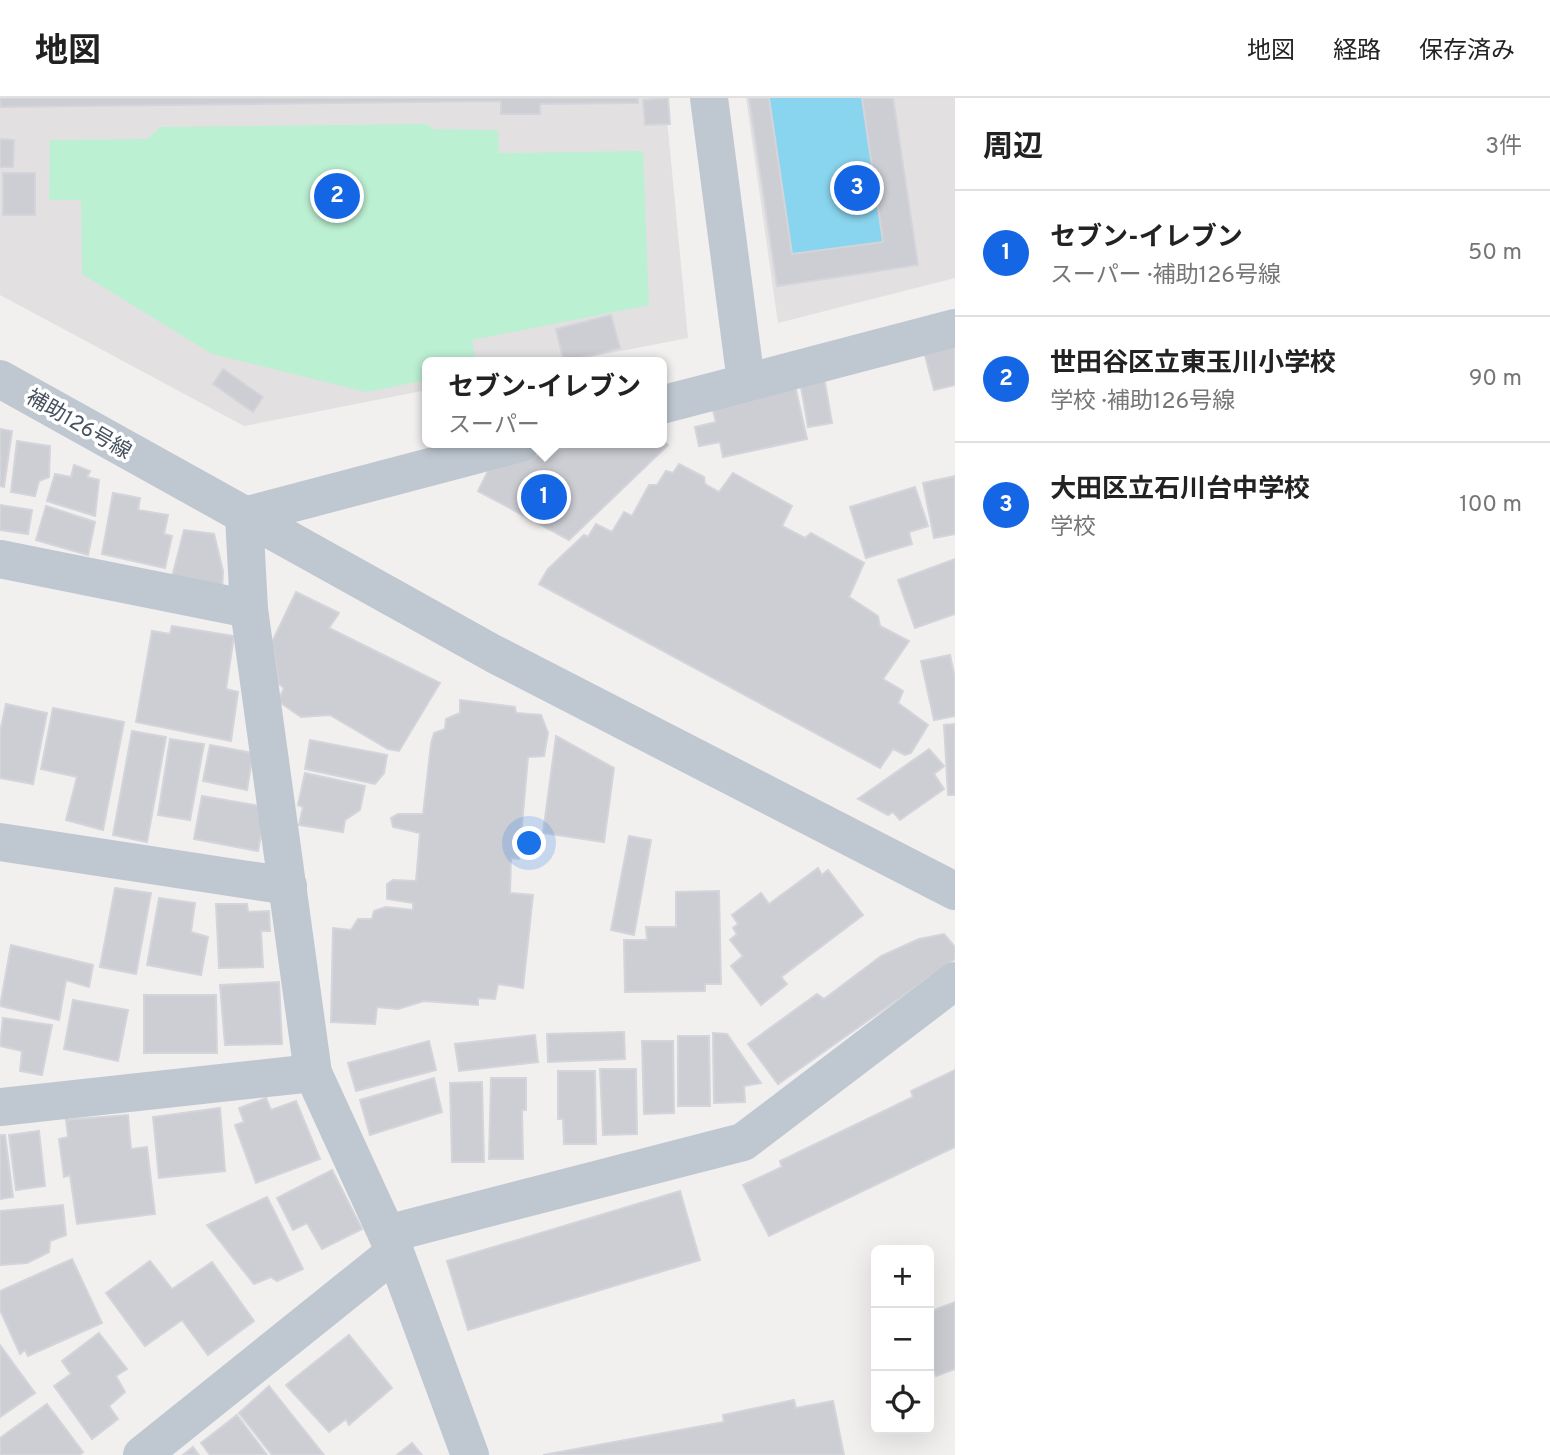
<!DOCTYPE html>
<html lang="ja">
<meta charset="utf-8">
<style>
body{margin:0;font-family:Overpass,"Noto Sans JP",sans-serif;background:#f6f6f6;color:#222}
.controls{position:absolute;right:21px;bottom:21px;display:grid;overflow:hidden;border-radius:10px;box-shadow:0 7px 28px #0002}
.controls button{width:63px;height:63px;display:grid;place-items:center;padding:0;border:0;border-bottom:2px solid #e0e0e0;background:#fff;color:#222;font:35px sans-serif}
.you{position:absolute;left:530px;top:746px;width:24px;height:24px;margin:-18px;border:5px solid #fff;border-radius:50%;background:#1a73e8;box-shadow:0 0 0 10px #1a73e833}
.badge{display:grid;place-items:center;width:46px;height:46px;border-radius:50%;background:#1566e5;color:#fff;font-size:23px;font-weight:700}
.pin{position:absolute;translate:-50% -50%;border:4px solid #fff;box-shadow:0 2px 7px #0006}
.popup{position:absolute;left:422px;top:259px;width:245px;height:91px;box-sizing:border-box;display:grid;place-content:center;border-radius:10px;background:#fff;filter:drop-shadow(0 2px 5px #0005);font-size:23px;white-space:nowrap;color:#767676}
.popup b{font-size:26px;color:#222}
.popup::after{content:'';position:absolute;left:50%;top:100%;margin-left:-14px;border:14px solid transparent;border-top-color:#fff}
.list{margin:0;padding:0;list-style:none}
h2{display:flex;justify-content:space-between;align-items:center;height:91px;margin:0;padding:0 28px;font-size:30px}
h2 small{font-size:23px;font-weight:400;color:#767676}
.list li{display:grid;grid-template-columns:46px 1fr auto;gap:21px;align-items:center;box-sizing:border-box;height:126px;padding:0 28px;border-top:2px solid #e0e0e0}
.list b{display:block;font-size:26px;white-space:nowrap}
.list p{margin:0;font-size:23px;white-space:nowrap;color:#767676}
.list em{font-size:23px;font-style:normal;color:#767676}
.icon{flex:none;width:38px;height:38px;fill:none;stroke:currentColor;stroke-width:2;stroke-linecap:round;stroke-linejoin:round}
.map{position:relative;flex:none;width:955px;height:1357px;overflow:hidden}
header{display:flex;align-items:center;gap:42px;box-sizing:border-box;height:98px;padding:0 35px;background:#fff;border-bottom:2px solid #e0e0e0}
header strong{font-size:33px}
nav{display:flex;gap:38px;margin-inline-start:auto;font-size:24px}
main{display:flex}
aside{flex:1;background:#fff}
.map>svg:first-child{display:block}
.education{fill:#e3e0e1}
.green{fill:#bcf0d3}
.water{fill:#89d4ee}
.building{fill:#ccced4;stroke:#d3d5db;stroke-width:2}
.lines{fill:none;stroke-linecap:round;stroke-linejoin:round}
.minor{stroke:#bfc8d1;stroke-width:38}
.labels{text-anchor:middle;stroke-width:7;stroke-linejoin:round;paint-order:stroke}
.street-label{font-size:21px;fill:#47515d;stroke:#fff}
</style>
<header>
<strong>地図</strong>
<nav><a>地図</a><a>経路</a><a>保存済み</a></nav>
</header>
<main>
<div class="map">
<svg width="955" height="1357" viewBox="0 0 955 1357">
<rect width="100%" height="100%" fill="#f2efef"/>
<!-- education -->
<g class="education">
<path d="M0 0H665L688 240 565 264H427V292L244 328 0 197Z"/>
<path d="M746 0H955V180L778 225Z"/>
</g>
<!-- green -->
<path class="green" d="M427 26 433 31 498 32 499 55 643 53 649 207 472 242 476 264H427V282L366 294 212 256 82 176 81 102H49L50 42 147 41 161 29Z"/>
<!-- water -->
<path class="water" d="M769 0H862L883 144 792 156Z"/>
<!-- building -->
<g class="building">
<path d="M0 0H638V5L540 6V16H501V3L0 9Z"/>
<path d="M668 0 670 26 645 27 643 2Z"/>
<path d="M749 0H769L792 156 883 144 862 0H893L918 167 777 188Z"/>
<path d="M0 41 14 42 13 69H0Z"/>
<rect x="3" y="75" width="32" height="42"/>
<path d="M611 217 620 250 564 264 556 231Z"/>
<path d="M955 242V287L934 292 923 250Z"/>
<path d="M223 271 263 299 253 314 213 286Z"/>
<path d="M824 279 832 325 808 329 800 283Z"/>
<path d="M794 283 807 341 723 359 720 344 699 348 695 329 716 324 710 301Z"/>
<path d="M0 331 12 333 4 389 0 388Z"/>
<path d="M661 340 668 347 569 442 478 393 490 369 584 345H661Z"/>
<path d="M17 343 50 348 49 379 39 383 35 398 11 394Z"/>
<path d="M679 366 704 379 705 386 719 394 733 375 792 408 782 428 805 440 811 435 864 465 849 499 878 518 880 528 909 543 883 581 903 593 898 605 928 627 911 655 905 657 893 651 880 670 539 486 548 471 584 437 588 439 596 426 612 434 624 414 632 418 649 387H657L666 373 673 375Z"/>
<path d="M74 367 90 373 87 379 99 382 95 418 47 403 55 376 71 379Z"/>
<path d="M955 378V436L934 440 923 385Z"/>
<path d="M915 389 928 428 909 434 912 446 866 460 850 409Z"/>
<path d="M113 395 140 400 138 412 168 417 164 436 172 438 165 470 102 456Z"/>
<path d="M0 407 32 412 28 436 0 432Z"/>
<path d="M46 408 95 424 88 457 36 442Z"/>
<path d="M184 432 214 436 223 473 222 494 171 483Z"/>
<path d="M955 461V516L915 530 898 482Z"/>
<path d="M296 494 339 515 329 530 440 585 399 653 388 651 330 617 301 619 278 603 284 590 279 586 272 544Z"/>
<path d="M172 528 234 538 226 591 238 594 231 643 136 624 152 533 170 536Z"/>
<path d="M950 557 955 580V618L934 622 921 563Z"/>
<path d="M460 602 515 609 516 615 541 617 548 635 544 658 528 659 519 761 511 760 510 795 533 797 523 890 498 886 495 901 478 900V907L424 903 398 911 377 909 375 926 331 924 333 830 351 832 358 821H372L374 813 386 809 413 812V805L387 801V786L393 782 416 783 420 735 393 729 391 720 398 716H423L431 646 434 635 445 631 446 621 460 615Z"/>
<path d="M6 606 47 615 33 686 0 680V634Z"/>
<path d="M53 610 124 624 103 732 66 722 77 679 41 671Z"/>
<path d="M955 626V697H948L944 627Z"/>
<path d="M132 633 166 639 147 744 113 737Z"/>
<path d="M556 638 614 670 604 744 543 735Z"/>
<path d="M170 641 204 646 190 722 158 717Z"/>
<path d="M310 642 387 657 384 675 375 686 305 671Z"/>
<path d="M210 647 253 655 247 692 203 683Z"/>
<path d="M929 651 944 668 934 676 944 691 900 722 893 714 888 717 858 701Z"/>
<path d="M305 675 365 688 360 712 345 722 343 734 299 727 303 709 298 707Z"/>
<path d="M202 698 266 709 258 753 194 741Z"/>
<path d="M629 738 651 742 634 837 611 832Z"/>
<path d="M818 770 822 777 828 772 863 817 781 879 787 886 761 907 731 868 743 858 730 842 737 836 733 830 738 826 732 817 761 795 769 806Z"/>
<path d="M115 790 151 795 136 876 100 869Z"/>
<path d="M719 793 721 886H705V893L625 894 624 842H647L646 829H676V794Z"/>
<path d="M159 800 195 805 191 834 208 839 201 877 147 867Z"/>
<path d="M216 806H247L248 814 269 813 270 833H261L263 869 219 870Z"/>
<path d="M944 836 955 849V861L778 986 748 946 817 896 824 901 881 858 919 841Z"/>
<path d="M11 847 93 867 89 889 66 882 59 922 0 908Z"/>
<path d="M279 884 282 946 225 947 220 887Z"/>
<path d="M144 897H216L217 955H144Z"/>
<path d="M73 902 128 912 118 963 64 951Z"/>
<path d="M3 920 52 927 42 977 20 973 22 953 0 948Z"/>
<path d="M624 934 625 961 548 964 547 936Z"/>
<path d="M713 935 727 936 761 985 744 988 745 1004 714 1005Z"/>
<path d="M535 937 538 964 459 973 455 946Z"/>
<path d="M678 938H709L710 1008H678Z"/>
<path d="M429 943 436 972 356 993 348 965Z"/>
<path d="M642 943H673L674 1015 644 1016Z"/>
<path d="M600 971H636L637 1036 603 1037Z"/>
<path d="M955 972V1049L769 1138 743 1087 782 1069 780 1063 913 999 911 993Z"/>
<path d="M558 973H595L596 1046H564L563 1021H558Z"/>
<path d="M434 980 442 1014 370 1037 360 1002Z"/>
<path d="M491 980H526V1012H522L523 1061H489Z"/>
<path d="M482 984 484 1064H452L450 985Z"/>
<path d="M266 1000 271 1012 296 1003 320 1061 256 1085 235 1027 244 1024 239 1010Z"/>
<path d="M220 1010 225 1073 159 1080 153 1019Z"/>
<path d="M128 1017 131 1051 147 1049 155 1116 77 1126 70 1077 64 1079 59 1041 68 1039 66 1022Z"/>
<path d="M39 1033 45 1088 16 1092 9 1037Z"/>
<path d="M0 1037H5L13 1099 0 1101Z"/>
<path d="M332 1072 362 1131 322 1151 307 1125 293 1132 277 1100Z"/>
<path d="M680 1093 700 1162 468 1232 447 1163Z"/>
<path d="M267 1099 303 1171 277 1183 271 1179 254 1186 207 1127Z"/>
<path d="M63 1107 66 1137 50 1143 49 1154 27 1165 0 1167V1113Z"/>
<path d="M72 1161 102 1225 28 1258 25 1252 20 1256 0 1212V1193Z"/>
<path d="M150 1163 172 1191 212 1164 254 1223 208 1257 182 1222 145 1248 106 1195Z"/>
<path d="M955 1204V1271L936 1278 929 1259V1214Z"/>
<path d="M99 1235 127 1271 116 1278 125 1294 109 1308 118 1321 92 1341 54 1288 71 1276 62 1263Z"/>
<path d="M349 1237 392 1290 349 1327 346 1321 329 1334 286 1287Z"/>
<path d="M0 1247 35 1295 0 1319Z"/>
<path d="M269 1288 324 1357H272L239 1315Z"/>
<path d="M794 1302 796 1310 833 1303 844 1357H543L724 1324 723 1317Z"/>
<path d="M47 1306 83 1354 79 1357H0V1340Z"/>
<path d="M237 1317 267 1357H210L201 1345Z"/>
<path d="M412 1345 422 1357H397Z"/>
<path d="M193 1349 199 1357H183Z"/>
</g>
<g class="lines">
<!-- minor -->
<g class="minor">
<path d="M709 0 746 284"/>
<path d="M0 281 494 556 955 793"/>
<path d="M661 307 955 230"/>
<path d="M0 461 249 511"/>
<path d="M0 744 288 788"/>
<path d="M0 1009 313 975"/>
<path d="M387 1136 743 1044 955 883"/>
<path d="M142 1357 395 1154"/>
<path d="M470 1357 395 1154 313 975 249 511 244 418 521 345"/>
</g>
</g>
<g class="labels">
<!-- street labels -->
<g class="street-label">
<text transform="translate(79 326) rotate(30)" y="7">補助126号線</text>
</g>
</g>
</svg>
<div class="controls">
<button>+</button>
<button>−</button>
<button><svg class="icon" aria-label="locate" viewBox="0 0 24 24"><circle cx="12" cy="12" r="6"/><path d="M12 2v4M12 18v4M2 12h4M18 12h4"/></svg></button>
</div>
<div class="you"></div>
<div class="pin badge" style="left:544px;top:399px">1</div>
<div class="popup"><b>セブン-イレブン</b>スーパー</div>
<div class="pin badge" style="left:337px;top:98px">2</div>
<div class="pin badge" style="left:857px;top:90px">3</div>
</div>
<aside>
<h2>周辺<small>3件</small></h2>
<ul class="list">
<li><span class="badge">1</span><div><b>セブン-イレブン</b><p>スーパー · 補助126号線</p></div><em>50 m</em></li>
<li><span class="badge">2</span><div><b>世田谷区立東玉川小学校</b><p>学校 · 補助126号線</p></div><em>90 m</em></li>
<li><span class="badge">3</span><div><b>大田区立石川台中学校</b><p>学校</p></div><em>100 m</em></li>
</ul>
</aside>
</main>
